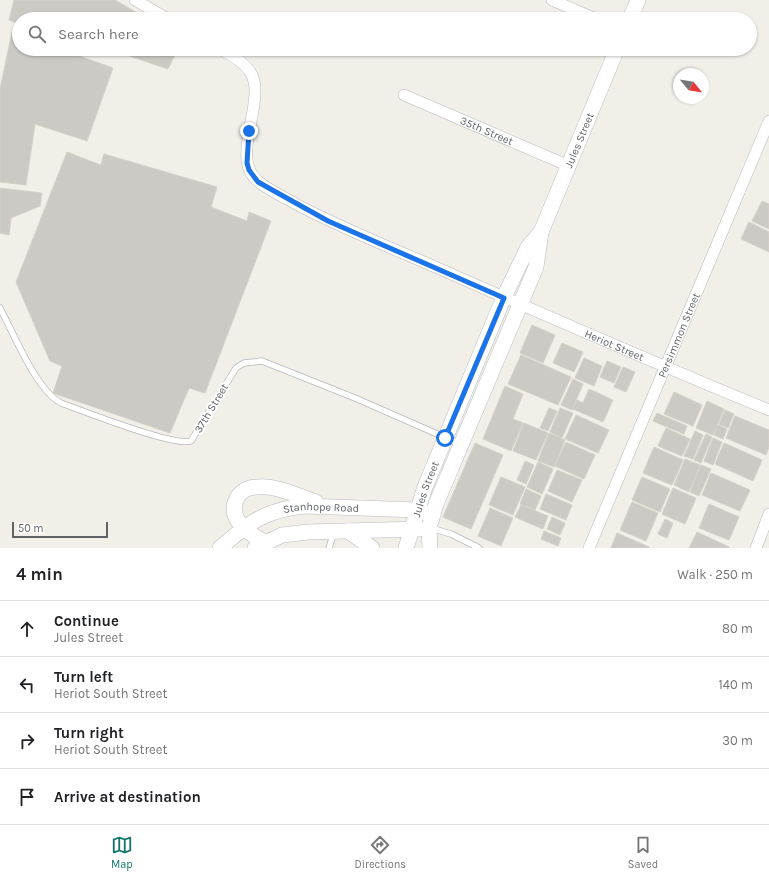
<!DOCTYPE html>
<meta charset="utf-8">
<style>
body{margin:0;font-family:Karla,sans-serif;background:#f6f6f6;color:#202124}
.compass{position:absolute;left:673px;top:68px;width:36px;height:36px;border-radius:50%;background:#fff;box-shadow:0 1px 3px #0004;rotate:120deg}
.scale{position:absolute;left:12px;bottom:10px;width:96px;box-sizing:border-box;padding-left:4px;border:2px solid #5f6368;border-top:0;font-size:11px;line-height:14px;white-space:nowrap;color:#5f6368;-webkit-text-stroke:3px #fff;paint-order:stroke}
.stop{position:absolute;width:12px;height:12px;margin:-9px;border:3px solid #1a73e8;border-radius:50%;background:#fff}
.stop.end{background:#1a73e8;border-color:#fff;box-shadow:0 1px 4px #0008}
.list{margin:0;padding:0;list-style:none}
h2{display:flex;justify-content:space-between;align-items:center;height:52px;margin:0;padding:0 16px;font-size:17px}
h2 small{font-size:13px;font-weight:400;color:#757577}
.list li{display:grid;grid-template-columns:26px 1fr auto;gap:12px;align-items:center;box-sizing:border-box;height:56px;padding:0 16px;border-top:1px solid #e0e0e0}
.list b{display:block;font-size:15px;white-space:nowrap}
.list p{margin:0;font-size:13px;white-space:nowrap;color:#757577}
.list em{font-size:13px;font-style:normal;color:#757577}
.icon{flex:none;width:22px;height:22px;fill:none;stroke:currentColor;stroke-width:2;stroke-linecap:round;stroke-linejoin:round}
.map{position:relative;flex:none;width:769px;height:548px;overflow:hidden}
.search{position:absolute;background:#fff;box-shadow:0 1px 3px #0004;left:12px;right:12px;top:12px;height:44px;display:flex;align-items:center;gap:10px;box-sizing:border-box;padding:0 14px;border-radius:22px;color:#757577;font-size:15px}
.sheet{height:276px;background:#fff}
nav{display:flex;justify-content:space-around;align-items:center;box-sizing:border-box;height:56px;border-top:1px solid #e0e0e0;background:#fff;font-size:11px;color:#757577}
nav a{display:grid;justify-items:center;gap:2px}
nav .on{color:#0f766e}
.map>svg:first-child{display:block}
.building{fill:#cccac5;stroke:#d6d1c6}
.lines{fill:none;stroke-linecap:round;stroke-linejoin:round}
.lane-casing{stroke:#b5b8bc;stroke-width:7}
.street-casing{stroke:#b5b8bc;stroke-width:12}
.secondary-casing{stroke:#b6babf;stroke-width:16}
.lane{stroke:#fff;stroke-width:5.5}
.street{stroke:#fff;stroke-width:11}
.secondary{stroke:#fff;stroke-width:15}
.route{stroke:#1a73e8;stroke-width:5}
.labels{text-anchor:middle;stroke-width:4;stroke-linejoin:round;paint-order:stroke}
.street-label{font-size:11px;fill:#5f6368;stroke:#fff}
</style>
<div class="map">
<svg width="769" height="548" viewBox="0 0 769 548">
<rect width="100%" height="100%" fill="#f1efe8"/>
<!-- building -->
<g class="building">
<path d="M14 0H115L148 19H19V24L9 20Z"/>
<path d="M12 32 19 34V49H60L113 68 87 141 35 124 26 185 0 182V89Z"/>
<path d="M109 49H178L168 69Z"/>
<path d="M67 152 101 165 104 154 217 187 211 207 247 221 249 212 271 221 205 393 189 388 170 433 53 393 62 366 50 361 16 282Z"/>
<path d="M0 188 42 193 40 206 11 218 9 235 0 233Z"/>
<path d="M762 201 769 204V229L752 221Z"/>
<path d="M749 222 769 232V252L741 239Z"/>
<path d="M532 325 555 335 543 363 520 353Z"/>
<path d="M562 343 583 352 574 372 553 363Z"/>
<path d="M521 355 571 377 558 405 508 384Z"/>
<path d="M584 358 602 366 594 386 575 378Z"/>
<path d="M607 361 621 367 614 383 600 377Z"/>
<path d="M623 367 635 372 626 392 614 387Z"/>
<path d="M573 379 583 384 572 410 561 405Z"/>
<path d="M505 386 523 394 513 419 523 423 511 451 483 439Z"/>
<path d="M589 389 613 400 603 422 573 409 577 400 583 403Z"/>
<path d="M674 392 702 405 693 426 664 414Z"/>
<path d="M707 401 724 409 713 435 696 428Z"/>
<path d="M549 408 557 411 548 431 540 428Z"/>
<path d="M560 408 573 413 562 438 550 432Z"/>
<path d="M725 410 734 414 728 428 719 424Z"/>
<path d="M657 413 687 426 684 434 653 421Z"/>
<path d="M576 415 609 430 598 453 565 439Z"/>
<path d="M735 416 769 430V447L766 455 726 438Z"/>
<path d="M524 423 548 433 536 460 513 451Z"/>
<path d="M718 425 727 429 723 439 714 435Z"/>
<path d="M666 428 690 439 682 456 658 446Z"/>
<path d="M695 431 703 435 693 459 684 456Z"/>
<path d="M549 433 565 440 554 467 538 461Z"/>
<path d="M706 434 712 437 701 463 694 460Z"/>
<path d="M713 438 722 442 713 465 704 461Z"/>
<path d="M566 442 595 455 584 479 555 466Z"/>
<path d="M475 443 503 455 471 529 443 517Z"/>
<path d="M724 443 762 460 753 481 715 464Z"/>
<path d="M654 447 683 460 672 485 643 473Z"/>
<path d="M685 459 700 465 689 492 674 485Z"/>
<path d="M525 461 534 465 526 484 517 480Z"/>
<path d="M538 462 553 469 542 494 527 487Z"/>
<path d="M701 465 711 469 699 496 690 492Z"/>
<path d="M557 470 582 480 572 502 548 491Z"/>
<path d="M711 473 750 490 740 511 702 495Z"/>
<path d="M501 477 525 487 513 515 489 505Z"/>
<path d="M642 477 670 489 660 512 632 500Z"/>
<path d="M673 488 696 498 685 524 662 514Z"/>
<path d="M526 489 541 496 535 510 520 504Z"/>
<path d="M546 494 572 505 566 520 540 509Z"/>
<path d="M632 502 658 513 646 541 620 530Z"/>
<path d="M709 504 739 517 729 540 699 528Z"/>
<path d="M521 505 548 516 543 529 515 517Z"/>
<path d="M490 508 513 518 501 546 478 536Z"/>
<path d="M552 517 565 523 560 535 547 529Z"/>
<path d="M665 519 673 523 667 538 658 534Z"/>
<path d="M544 531 561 538 558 546 541 539Z"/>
<path d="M697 532 729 547V548H689Z"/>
<path d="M617 533 649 547V548H611Z"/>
</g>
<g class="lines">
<!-- lane casing -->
<g class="lane-casing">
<g id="lane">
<path d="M0 308C14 334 36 390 61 403 83 411 174 447 191 441L236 368 244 363 262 361 355 398 460 444"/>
<path d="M431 528 451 534 479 548"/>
<path d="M329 548 334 532"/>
</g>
</g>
<!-- street casing -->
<g class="street-casing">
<g id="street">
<path d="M135 0 168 19"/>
<path d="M552 0 596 19"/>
<path id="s1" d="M220 49C232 55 244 62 251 73 267 102 228 159 259 182 270 191 284 197 296 204 341 228 387 246 433 266 545 315 656 364 769 410"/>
<path id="s2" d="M404 95 569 166"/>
<path id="s3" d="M589 548 769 121"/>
<path d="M756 548 769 514"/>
</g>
</g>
<!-- secondary casing -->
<g class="secondary-casing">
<g id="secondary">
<path d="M630 19 638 0"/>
<path d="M348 531 372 548"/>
<path d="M264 542C249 533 226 519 237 498 241 491 249 487 257 487 276 485 298 496 316 502"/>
<path id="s4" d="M220 548C248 523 267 509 305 506L417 510 426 513"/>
<path d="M255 548 282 535 308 532 420 529"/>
<path id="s5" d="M406 548 425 487 504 297 528 247 541 232"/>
<path id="s6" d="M430 548 429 528 436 504 536 267 541 232 617 49"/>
</g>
</g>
<!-- lane -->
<use href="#lane" class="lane"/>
<!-- street -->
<use href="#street" class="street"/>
<!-- secondary -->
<use href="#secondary" class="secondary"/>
</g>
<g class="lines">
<!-- route -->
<path class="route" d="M249 131 247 163 249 170 258 182 328 221 504 298 445 438"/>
</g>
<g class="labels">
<!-- street labels -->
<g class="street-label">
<text dy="4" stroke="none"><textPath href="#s2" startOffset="90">35th Street</textPath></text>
<text dy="4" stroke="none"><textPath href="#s6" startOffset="437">Jules Street</textPath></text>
<text dy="4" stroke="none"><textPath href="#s3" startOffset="231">Persimmon Street</textPath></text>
<text dy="4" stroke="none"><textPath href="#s1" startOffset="545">Heriot Street</textPath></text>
<text transform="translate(211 408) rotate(-59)" y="4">37th Street</text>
<text dy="4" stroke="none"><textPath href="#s5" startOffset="62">Jules Street</textPath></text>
<text dy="4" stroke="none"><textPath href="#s4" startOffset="113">Stanhope Road</textPath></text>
</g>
</g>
</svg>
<svg class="compass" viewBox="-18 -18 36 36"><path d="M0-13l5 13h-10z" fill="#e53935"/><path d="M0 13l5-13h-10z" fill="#757577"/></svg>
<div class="scale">50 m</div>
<div class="stop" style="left:445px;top:438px"></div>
<div class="stop end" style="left:249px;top:131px"></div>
<div class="search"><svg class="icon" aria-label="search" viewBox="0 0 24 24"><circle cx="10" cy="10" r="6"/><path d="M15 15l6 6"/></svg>Search here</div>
</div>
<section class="sheet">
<h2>4 min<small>Walk · 250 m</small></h2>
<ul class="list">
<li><svg class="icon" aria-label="ahead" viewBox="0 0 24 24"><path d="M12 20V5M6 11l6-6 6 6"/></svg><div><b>Continue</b><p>Jules Street</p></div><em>80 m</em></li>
<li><svg class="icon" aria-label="left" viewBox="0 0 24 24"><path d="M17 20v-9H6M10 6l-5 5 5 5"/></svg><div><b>Turn left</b><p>Heriot South Street</p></div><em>140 m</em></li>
<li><svg class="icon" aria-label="right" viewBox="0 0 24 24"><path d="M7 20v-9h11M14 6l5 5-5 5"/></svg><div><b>Turn right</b><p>Heriot South Street</p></div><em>30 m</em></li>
<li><svg class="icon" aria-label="arrive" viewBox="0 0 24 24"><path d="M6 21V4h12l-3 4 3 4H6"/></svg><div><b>Arrive at destination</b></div></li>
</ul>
</section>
<nav>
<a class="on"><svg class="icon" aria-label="map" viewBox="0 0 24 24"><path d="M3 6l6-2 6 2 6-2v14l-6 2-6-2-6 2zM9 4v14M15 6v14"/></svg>Map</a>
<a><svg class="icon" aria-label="directions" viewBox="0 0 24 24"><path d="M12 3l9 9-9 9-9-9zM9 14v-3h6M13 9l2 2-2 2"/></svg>Directions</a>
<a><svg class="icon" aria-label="saved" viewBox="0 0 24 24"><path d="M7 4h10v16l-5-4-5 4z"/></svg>Saved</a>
</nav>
